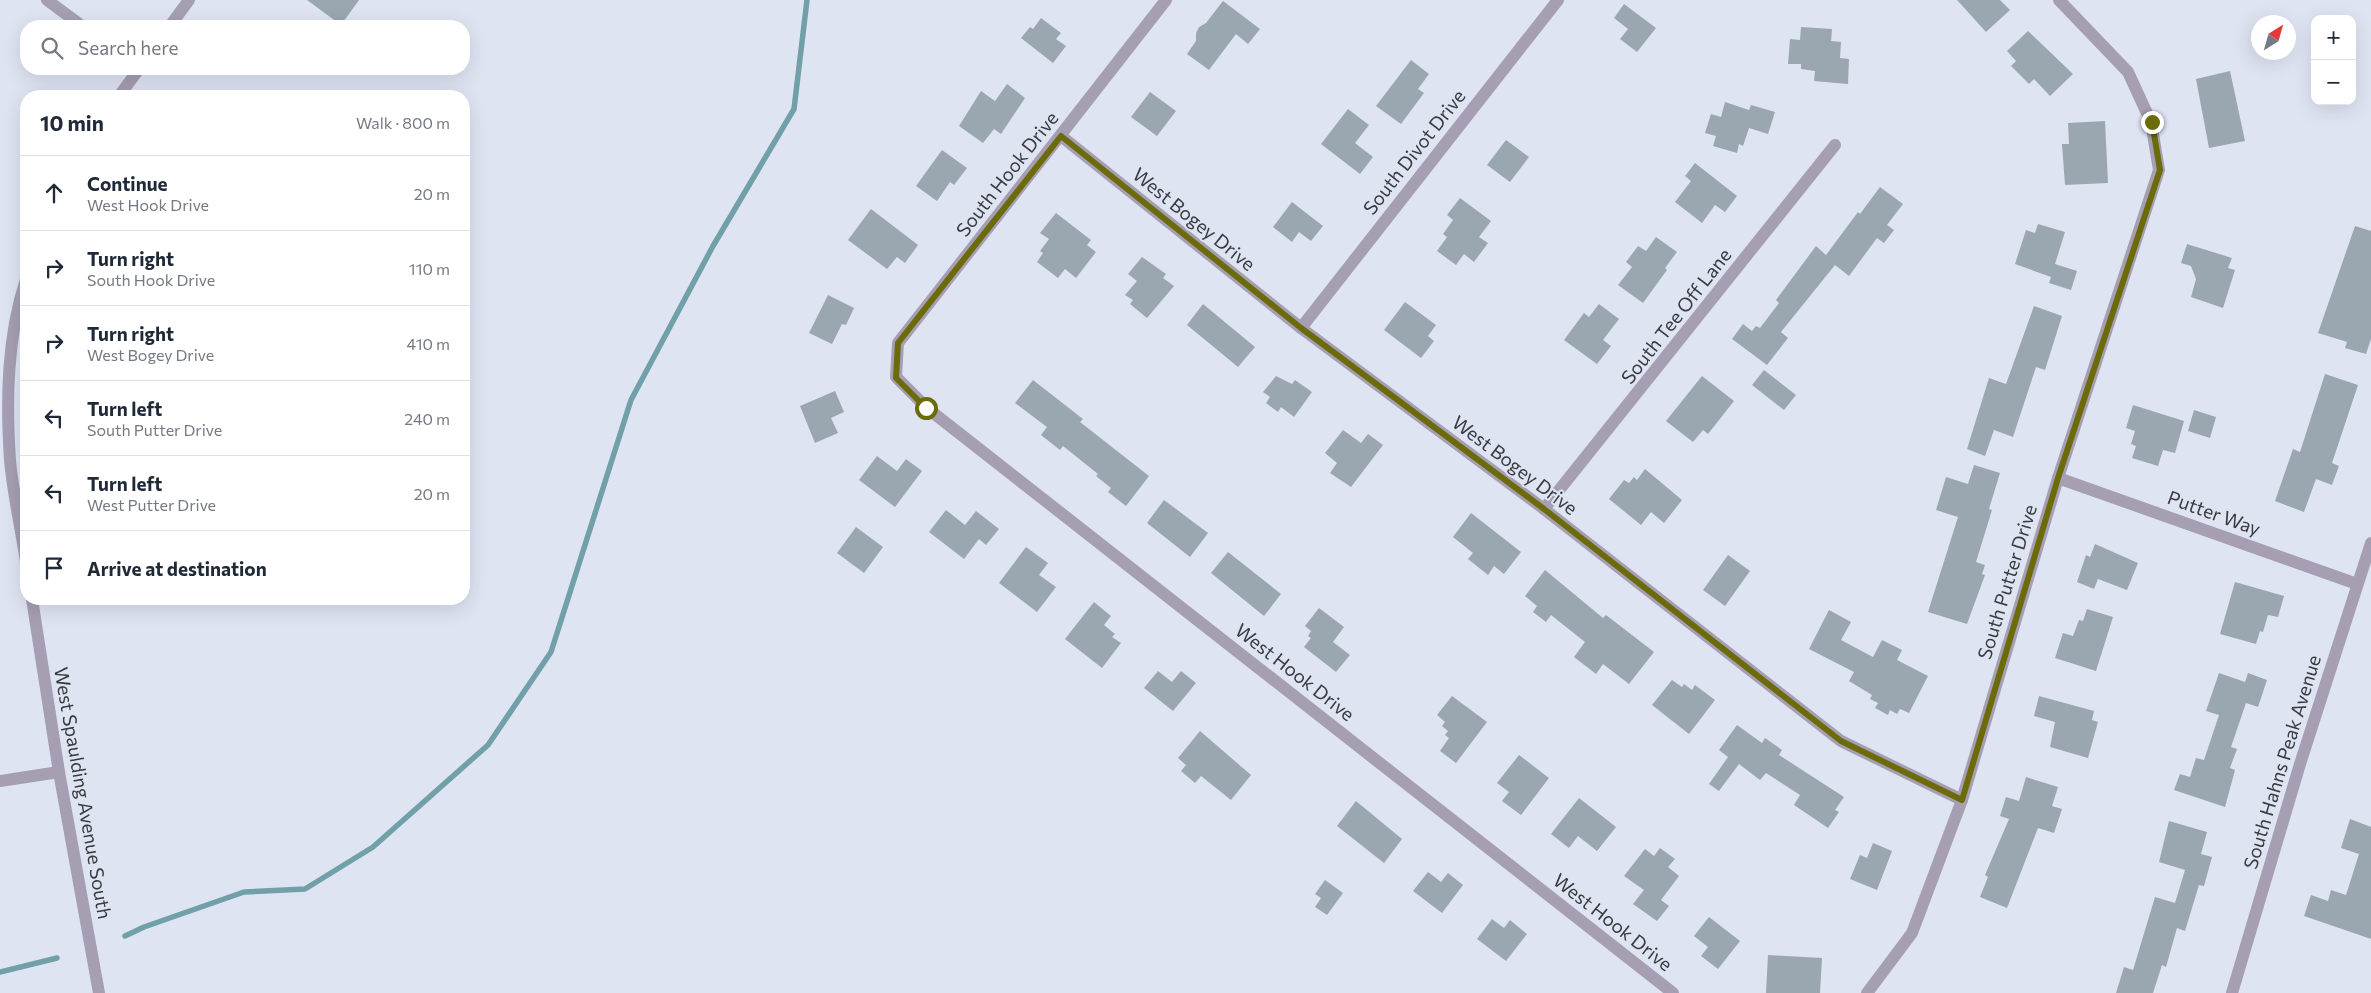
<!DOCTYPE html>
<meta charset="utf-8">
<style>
body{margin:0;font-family:Commissioner,sans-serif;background:#f2f2f3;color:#1f2937}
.controls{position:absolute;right:15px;top:15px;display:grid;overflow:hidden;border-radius:10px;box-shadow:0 5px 20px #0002}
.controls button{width:45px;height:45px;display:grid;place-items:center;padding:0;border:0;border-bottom:1px solid #e0e1e3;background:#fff;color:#1f2937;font:25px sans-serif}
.compass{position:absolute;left:2251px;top:15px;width:45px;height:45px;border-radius:50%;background:#fff;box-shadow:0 5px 20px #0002;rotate:37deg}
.stop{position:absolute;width:15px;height:15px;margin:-11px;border:4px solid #6b6b0a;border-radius:50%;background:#fff}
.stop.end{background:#6b6b0a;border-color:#fff;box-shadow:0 1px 5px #0008}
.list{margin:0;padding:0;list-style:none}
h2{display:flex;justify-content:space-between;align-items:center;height:65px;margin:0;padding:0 20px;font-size:21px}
h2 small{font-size:16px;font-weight:400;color:#747a83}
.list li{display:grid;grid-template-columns:32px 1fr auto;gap:15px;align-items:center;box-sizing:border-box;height:75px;padding:0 20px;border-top:1px solid #e0e1e3}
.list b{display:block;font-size:19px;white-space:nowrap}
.list p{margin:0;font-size:16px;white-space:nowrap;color:#747a83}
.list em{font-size:16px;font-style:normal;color:#747a83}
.icon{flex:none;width:28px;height:28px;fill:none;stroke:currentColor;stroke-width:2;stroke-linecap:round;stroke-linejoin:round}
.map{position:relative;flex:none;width:2371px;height:993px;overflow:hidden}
.search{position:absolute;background:#fff;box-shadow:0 5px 20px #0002;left:20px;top:20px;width:450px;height:55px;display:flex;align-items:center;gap:12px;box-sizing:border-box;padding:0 18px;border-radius:20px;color:#747a83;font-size:19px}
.panel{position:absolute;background:#fff;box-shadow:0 5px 20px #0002;left:20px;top:90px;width:450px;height:515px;border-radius:20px}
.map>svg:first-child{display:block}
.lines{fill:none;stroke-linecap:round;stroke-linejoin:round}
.stream{stroke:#71a0a8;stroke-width:5.5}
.building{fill:#9aa7b0}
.minor{stroke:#a69eb3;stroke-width:12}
.route{stroke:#6b6b0a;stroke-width:6}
.labels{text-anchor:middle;stroke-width:4;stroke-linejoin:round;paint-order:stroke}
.street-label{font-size:19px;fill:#393b40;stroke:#dfe4f3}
</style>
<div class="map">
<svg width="2371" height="993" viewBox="0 0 2371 993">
<rect width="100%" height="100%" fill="#dfe4f3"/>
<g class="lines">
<!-- stream -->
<g class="stream">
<path d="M125 936 144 927 244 892 305 889 373 847 488 745 551 652 631 400 713 246 794 109 807 0"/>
<path d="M0 972 57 958"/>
</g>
</g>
<!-- building -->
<g class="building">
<path d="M307 0H359L341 25Z"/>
<path d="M1957 0H2000L2010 10 1986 32Z"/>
<path d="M1223 1 1260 29 1248 44 1236 34 1209 70 1187 54 1196 41V33L1199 27 1206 23Z"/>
<path d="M1624 4 1656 28 1637 52 1620 39 1628 29 1614 18Z"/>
<path d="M1041 18 1061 33 1056 39 1066 46 1053 63 1021 38 1030 27 1033 29Z"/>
<path d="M1801 27 1832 29 1831 41 1841 42 1840 58 1849 59 1848 84 1814 81 1815 71 1801 69V64H1788L1790 39 1800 40Z"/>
<path d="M2028 31 2073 74 2050 96 2034 79 2029 84 2011 66 2016 61 2007 51Z"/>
<path d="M1411 60 1429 74 1418 89 1424 93 1401 124 1376 106Z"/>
<path d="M2230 71 2245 141 2209 148 2196 79Z"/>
<path d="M1007 84 1025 98 1001 134 994 129 983 143 959 126 981 91 995 101Z"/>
<path d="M1150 92 1176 111 1157 136 1131 117Z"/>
<path d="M1725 102 1749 110 1751 105 1775 112 1768 134 1749 128 1743 146 1739 144 1737 153 1713 146 1716 136 1705 133 1711 114 1721 117Z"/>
<path d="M1348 109 1369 125 1355 143 1373 157 1360 174 1321 144Z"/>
<path d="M2105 121 2108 183 2065 185 2062 144H2069L2068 123Z"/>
<path d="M1506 140 1529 157 1510 182 1487 165Z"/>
<path d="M942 150 967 168 954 185 950 182 937 201 916 186Z"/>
<path d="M1695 163 1737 196 1725 212 1715 205 1702 223 1675 202 1691 181 1685 176Z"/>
<path d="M1880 187 1903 204 1887 225 1894 230 1884 243 1877 238 1849 276 1835 265 1781 332 1788 338 1767 365 1732 339 1743 324 1752 331 1756 326 1760 328 1779 303 1776 300 1816 246 1826 255 1858 212 1860 214Z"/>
<path d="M1460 198 1491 221 1479 237 1488 243 1474 262 1464 254 1456 265 1437 251 1447 237 1443 234 1453 220 1447 215Z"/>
<path d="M1292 202 1323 226 1311 241 1299 232 1292 242 1273 227Z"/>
<path d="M871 209 918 245 905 263 897 257 887 269 848 240Z"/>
<path d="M1056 213 1091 240 1087 245 1096 252 1076 278 1065 269 1058 278 1037 262 1043 253 1040 251 1049 239 1040 233Z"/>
<path d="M2038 224 2065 232 2055 264 2077 271 2071 290 2049 283 2051 277 2015 264 2026 230 2035 233Z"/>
<path d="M2355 226 2371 231V339L2366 354 2345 348 2347 342 2318 333Z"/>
<path d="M1656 237 1677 252 1665 268 1667 270 1643 303 1618 285 1632 267 1626 262 1638 246 1646 251Z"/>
<path d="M2187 244 2232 258 2228 268 2235 270 2223 308 2191 297 2196 279 2191 266 2181 263Z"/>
<path d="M1142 257 1166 274 1163 278 1174 286 1147 318 1130 304 1133 300 1125 295 1137 281 1128 274Z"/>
<path d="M828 295 854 308 846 325 842 324 832 344 809 333Z"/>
<path d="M1405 302 1436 325 1428 336 1434 341 1421 358 1384 330Z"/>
<path d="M1203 304 1255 347 1238 367 1187 325Z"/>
<path d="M1599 304 1619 319 1603 340 1611 346 1597 364 1564 340 1584 313 1589 317Z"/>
<path d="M2034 306 2062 316 2045 370 2036 367 2013 437 1994 430 1985 456 1967 449 1989 378 2006 384Z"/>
<path d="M1764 370 1796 395 1784 410 1752 385Z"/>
<path d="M2325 374 2358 385 2332 463 2339 466 2332 485 2316 479 2304 512 2275 501 2293 449 2300 452Z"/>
<path d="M1276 376 1292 384 1295 380 1312 392 1294 417 1281 407 1278 412 1266 403 1270 397 1263 392Z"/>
<path d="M1702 376 1734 401 1708 434 1703 430 1693 442 1666 421Z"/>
<path d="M1033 380 1083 419 1080 422 1149 476 1126 506 1108 492 1111 488 1096 476 1098 474 1063 446 1060 450 1041 435 1047 427 1015 403Z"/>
<path d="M835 391 844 412 831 418 838 433 815 443 800 406Z"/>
<path d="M2133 405 2184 421 2175 453 2163 450 2158 466 2132 458 2136 446 2131 444 2135 431 2126 428Z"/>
<path d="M2194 410 2216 417 2210 438 2188 431Z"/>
<path d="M1343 430 1361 443 1368 434 1383 445 1351 487 1330 473 1337 463 1325 453Z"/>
<path d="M877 456 897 471 906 459 922 471 895 507 859 480Z"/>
<path d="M1974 465 2000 473 1989 509 1992 510 1976 562 1985 565 1982 574 1985 575 1967 624 1928 612 1958 517 1936 510 1946 477 1968 484Z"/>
<path d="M1645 469 1682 500 1664 523 1651 512 1641 525 1609 499 1624 480 1629 483 1634 477 1637 480Z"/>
<path d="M1164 500 1208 533 1190 557 1147 523Z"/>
<path d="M946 510 965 525 976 511 999 529 986 545 979 539 964 559 929 532Z"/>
<path d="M1471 513 1521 552 1504 574 1494 566 1488 575 1468 559 1473 553 1453 537Z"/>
<path d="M856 527 883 547 864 573 837 553Z"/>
<path d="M2095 544 2138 563 2127 590 2098 579 2094 589 2077 582 2086 555 2090 557Z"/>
<path d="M1026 547 1048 563 1039 575 1056 587 1037 612 999 583Z"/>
<path d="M1228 552 1281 594 1264 616 1211 573Z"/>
<path d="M1728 555 1750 571 1725 606 1703 590Z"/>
<path d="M1545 570 1603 618 1606 615 1654 652 1629 684 1603 664 1596 674 1574 657 1585 642 1551 615 1546 622 1533 612 1537 606 1525 596Z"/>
<path d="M2235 582 2284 596 2278 617 2268 615 2263 632 2260 631 2256 644 2220 634Z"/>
<path d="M1094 602 1111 616 1104 625 1115 634 1112 637 1121 643 1102 668 1065 639Z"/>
<path d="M1319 608 1344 627 1333 642 1350 655 1336 672 1304 647 1311 638 1308 636 1311 631 1305 626Z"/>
<path d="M2087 609 2113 617 2096 671 2055 658 2063 633 2073 636 2079 620 2083 621Z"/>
<path d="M1829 610 1851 622 1841 640 1873 657 1882 640 1902 650 1897 660 1928 676 1909 713 1900 709 1897 714 1890 710 1888 715 1875 708 1878 703 1870 699 1872 695 1849 681 1854 672 1809 649Z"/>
<path d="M1158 671 1172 682 1181 671 1196 683 1173 711 1144 688Z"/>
<path d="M2219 673 2245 682 2248 673 2267 680 2258 707 2246 703 2231 747 2237 749 2230 768 2235 770 2225 807 2174 790 2180 774 2190 777 2196 758 2204 760 2219 715 2206 711Z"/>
<path d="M1672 680 1682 687 1684 684 1692 690 1695 685 1715 700 1689 734 1652 705Z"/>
<path d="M1452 696 1487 722 1456 763 1440 751 1449 738 1445 735 1448 731 1442 726 1445 722 1437 715Z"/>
<path d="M2039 696 2094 711 2092 720 2098 722 2088 758 2050 747 2055 722 2034 716Z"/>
<path d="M1737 725 1762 743 1765 738 1782 750 1779 755 1844 797 1835 810 1839 812 1828 828 1794 805 1800 795 1766 773 1760 780 1739 764 1719 791 1709 784 1728 757 1719 750Z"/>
<path d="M1200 731 1251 775 1231 800 1201 776 1195 783 1181 771 1186 765 1178 758Z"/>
<path d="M1519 755 1549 778 1521 815 1502 801 1509 792 1497 783Z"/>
<path d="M2026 777 2058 787 2052 806 2062 809 2054 833 2038 828 2007 908 1980 897 1988 877 1985 875 2009 819 2000 816 2006 797 2019 801Z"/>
<path d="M1579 798 1616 827 1597 851 1578 836 1569 848 1551 834Z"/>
<path d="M1356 801 1402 839 1384 863 1337 826Z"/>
<path d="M2350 819 2371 827V939L2304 916 2311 895 2328 901 2331 890 2346 895 2359 854 2341 848Z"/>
<path d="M2169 821 2207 832 2201 854 2212 857 2204 886 2199 885 2185 931 2177 928 2166 967 2162 965 2153 993H2116L2124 967 2133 970 2155 897 2175 903 2185 870 2159 862Z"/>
<path d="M1873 843 1892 851 1877 890 1850 879 1860 855 1867 858Z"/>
<path d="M1660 848 1675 859 1668 867 1679 876 1661 900 1669 906 1657 921 1633 904 1644 890 1624 876 1645 849 1654 856Z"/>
<path d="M1428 872 1441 882 1448 873 1463 885 1442 913 1413 891Z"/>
<path d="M1325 880 1343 893 1327 915 1315 907 1321 898 1315 894Z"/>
<path d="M1709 917 1740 941 1718 969 1701 956 1708 947 1694 936Z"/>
<path d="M1492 919 1504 928 1510 920 1527 934 1506 961 1477 939Z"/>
<path d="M1768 955 1822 958 1820 993H1766Z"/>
</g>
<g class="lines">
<!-- minor -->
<g class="minor">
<path d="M47 0 82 26"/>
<path d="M1166 0 898 343 896 377 927 408 1673 993"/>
<path d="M170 26 189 0"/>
<path d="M119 96 139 69"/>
<path d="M1061 136 1301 328 1544 509 1841 741 1962 800"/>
<path d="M26 279C7 337 6 400 10 460 13 494 21 528 26 562"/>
<path d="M1301 328 1558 0"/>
<path d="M2058 478 2357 584"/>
<path d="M1544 509 1835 145"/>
<path d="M32 599 59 772 99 993"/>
<path d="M0 781 59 772"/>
<path d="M1867 993 1912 933 1962 800 2058 478 2159 170 2151 122 2128 72 2059 0"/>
<path d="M2232 993 2300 764 2371 543"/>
</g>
</g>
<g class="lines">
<!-- route -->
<path class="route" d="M926 408 896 378 898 343 1061 136 1301 328 1544 509 1841 741 1962 800 2058 478 2160 170 2152 122"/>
</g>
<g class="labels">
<!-- street labels -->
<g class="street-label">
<text transform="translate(1414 152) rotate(-52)" y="7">South Divot Drive</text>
<text transform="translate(1007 174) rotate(-52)" y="7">South Hook Drive</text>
<text transform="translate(1194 219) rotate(39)" y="7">West Bogey Drive</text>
<text transform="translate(1676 316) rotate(-52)" y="7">South Tee Off Lane</text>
<text transform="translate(1515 465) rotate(37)" y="7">West Bogey Drive</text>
<text transform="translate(2214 513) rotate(20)" y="7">Putter Way</text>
<text transform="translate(2007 582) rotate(-73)" y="7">South Putter Drive</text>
<text transform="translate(1295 672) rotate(38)" y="7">West Hook Drive</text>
<text transform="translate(2282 762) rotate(-73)" y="7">South Hahns Peak Avenue</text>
<text transform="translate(83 793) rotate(80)" y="7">West Spaulding Avenue South</text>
<text transform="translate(1613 922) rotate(38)" y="7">West Hook Drive</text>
</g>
</g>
</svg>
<div class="controls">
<button>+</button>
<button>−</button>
</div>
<svg class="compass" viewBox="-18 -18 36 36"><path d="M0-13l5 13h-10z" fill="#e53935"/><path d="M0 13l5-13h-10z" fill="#747a83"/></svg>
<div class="stop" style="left:926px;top:408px"></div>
<div class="stop end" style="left:2152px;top:122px"></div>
<div class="search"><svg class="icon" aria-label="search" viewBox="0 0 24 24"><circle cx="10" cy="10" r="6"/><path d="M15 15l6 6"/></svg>Search here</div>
<section class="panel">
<h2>10 min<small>Walk · 800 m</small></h2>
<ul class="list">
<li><svg class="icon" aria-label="ahead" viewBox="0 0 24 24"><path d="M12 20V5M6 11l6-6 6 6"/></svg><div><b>Continue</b><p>West Hook Drive</p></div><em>20 m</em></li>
<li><svg class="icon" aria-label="right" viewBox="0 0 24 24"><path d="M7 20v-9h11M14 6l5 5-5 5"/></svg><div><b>Turn right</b><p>South Hook Drive</p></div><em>110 m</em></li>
<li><svg class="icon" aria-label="right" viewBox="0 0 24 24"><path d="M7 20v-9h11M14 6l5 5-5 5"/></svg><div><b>Turn right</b><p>West Bogey Drive</p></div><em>410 m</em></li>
<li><svg class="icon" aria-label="left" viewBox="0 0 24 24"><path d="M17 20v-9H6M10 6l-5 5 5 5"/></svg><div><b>Turn left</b><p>South Putter Drive</p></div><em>240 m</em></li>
<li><svg class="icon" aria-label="left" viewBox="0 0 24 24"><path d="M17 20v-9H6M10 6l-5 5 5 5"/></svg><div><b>Turn left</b><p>West Putter Drive</p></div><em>20 m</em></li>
<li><svg class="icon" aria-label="arrive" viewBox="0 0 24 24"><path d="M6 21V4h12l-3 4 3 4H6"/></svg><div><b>Arrive at destination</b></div></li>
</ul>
</section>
</div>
